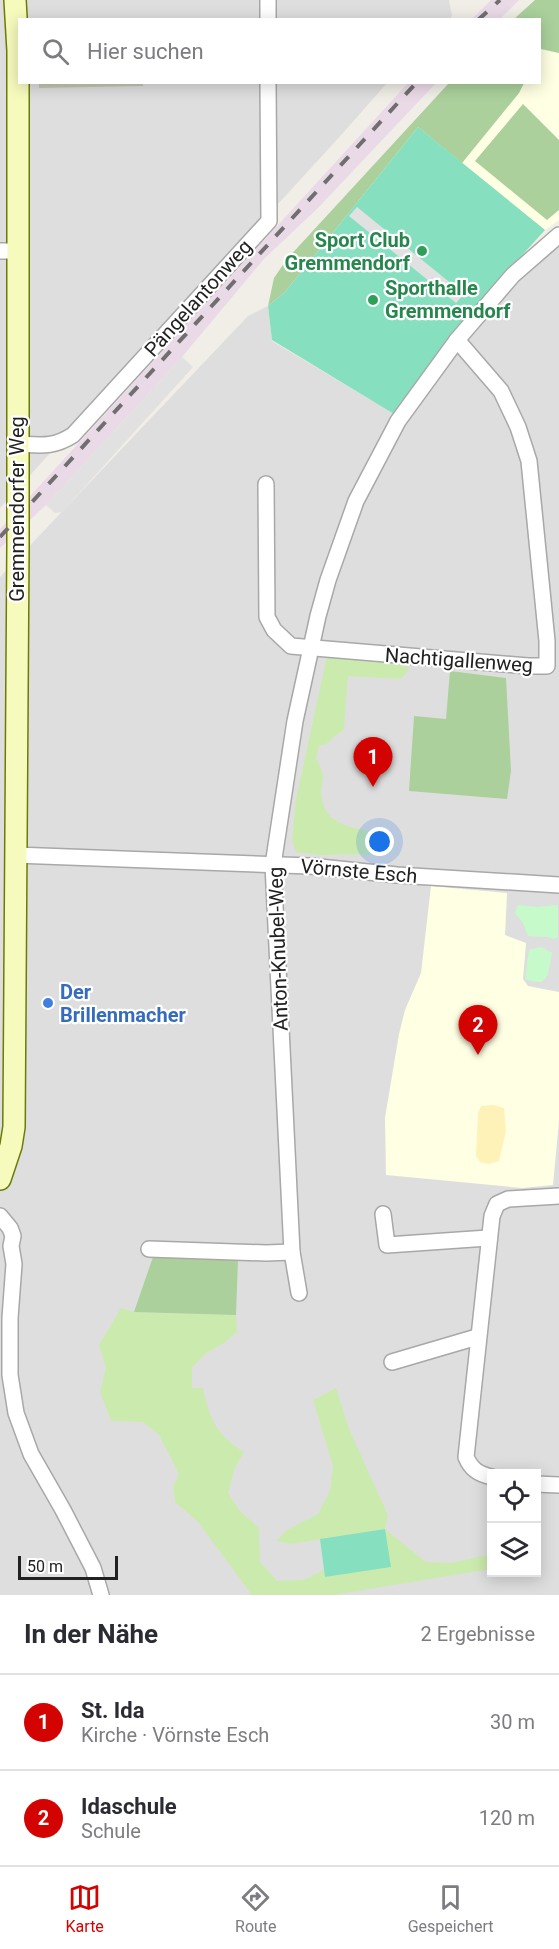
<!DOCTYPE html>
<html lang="de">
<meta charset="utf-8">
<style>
body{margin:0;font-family:Roboto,sans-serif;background:#f2f2f3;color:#2b2b33}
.controls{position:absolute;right:18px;bottom:18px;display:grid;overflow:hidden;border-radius:0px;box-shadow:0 3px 15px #0003}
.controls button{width:54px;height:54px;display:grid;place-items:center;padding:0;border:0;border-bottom:2px solid #e1e1e2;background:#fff;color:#2b2b33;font:30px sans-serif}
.scale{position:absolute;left:18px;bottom:15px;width:100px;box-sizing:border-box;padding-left:6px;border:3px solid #212121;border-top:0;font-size:16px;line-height:21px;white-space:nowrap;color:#212121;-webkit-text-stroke:4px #fff;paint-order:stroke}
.you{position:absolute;left:380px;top:842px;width:21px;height:21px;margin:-15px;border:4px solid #fff;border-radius:50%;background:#1a73e8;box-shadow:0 0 0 9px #1a73e833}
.badge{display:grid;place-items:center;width:39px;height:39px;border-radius:50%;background:#d20300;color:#fff;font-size:20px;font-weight:700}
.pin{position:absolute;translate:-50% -50px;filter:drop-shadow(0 2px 3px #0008)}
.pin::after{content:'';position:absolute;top:32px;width:21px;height:18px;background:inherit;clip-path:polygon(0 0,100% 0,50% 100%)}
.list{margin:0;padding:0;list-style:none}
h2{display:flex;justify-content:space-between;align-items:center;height:78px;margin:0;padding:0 24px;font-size:26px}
h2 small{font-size:20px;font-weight:400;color:#7c7c81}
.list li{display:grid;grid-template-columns:39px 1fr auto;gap:18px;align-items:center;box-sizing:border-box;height:96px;padding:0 24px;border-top:2px solid #e1e1e2}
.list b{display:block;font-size:22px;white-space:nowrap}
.list p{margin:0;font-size:20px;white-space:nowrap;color:#7c7c81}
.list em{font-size:20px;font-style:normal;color:#7c7c81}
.icon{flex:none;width:33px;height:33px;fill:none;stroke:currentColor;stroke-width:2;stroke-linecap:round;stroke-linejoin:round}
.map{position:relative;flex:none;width:559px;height:1595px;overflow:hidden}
.search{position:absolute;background:#fff;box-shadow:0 3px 15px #0003;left:18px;right:18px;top:18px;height:66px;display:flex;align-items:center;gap:15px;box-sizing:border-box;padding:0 21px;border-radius:0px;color:#7c7c81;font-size:22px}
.sheet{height:270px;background:#fff}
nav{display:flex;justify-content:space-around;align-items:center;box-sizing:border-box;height:84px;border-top:2px solid #e1e1e2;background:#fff;font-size:16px;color:#7c7c81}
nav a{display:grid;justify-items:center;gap:3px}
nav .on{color:#d20300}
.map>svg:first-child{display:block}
.residential{fill:#dfdede;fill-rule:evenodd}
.industrial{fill:#eadae7}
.education{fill:#ffffe3}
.construction{fill:#c6c6b3}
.grass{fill:#cbebae}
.forest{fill:#abd09c}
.sand{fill:#fff2b8}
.park{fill:#c6facb}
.pitch{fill:#86e0bf}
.parking{fill:#e1e1e1}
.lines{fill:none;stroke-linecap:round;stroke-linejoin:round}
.street-casing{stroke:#a8a8a8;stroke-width:18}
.secondary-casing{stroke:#6d7b05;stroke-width:24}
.street{stroke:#fff;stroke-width:15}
.secondary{stroke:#f6fabd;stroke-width:21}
.rail{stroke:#6f6f6f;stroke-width:4;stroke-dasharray:12 12;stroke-linecap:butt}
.leisure-dot{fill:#2e9e5b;stroke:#fff;stroke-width:2}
.shop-dot{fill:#3f7fe0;stroke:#fff;stroke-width:2}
.labels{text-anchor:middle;stroke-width:4.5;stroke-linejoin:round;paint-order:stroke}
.leisure-label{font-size:20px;font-weight:bold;fill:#27864d;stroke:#fff;text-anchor:end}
.street-label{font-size:20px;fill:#212121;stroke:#fff}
.shop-label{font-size:20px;font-weight:bold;fill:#366cbe;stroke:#fff;text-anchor:start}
</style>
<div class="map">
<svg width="559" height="1595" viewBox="0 0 559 1595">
<rect width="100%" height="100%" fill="#f1eee8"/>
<!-- residential -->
<g class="residential">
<path d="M0 0H449L452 16 449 20H20V82L387 83 343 133 0 508Z"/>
<path d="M559 244V1595H0V577L248 316 268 306 272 341 406 421 447 364 525 273ZM492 1474H536V1572H492Z"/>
</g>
<!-- industrial -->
<g class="industrial">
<path d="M491 0H519L500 19H472Z"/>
<path d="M408 83H436L318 208 264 259 182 357 46 505 0 548V529Z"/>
</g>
<!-- education -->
<g class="education">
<path d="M541 49 559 53V220L545 230 462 163 519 93 524 83 540 82Z"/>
<path d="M431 886 507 893 505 935 526 943 523 979 528 986 559 992V1121L553 1185 522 1188 386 1175 385 1118 399 1034 405 1010 421 973Z"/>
</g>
<!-- construction -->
<path class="construction" d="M39 83V82L143 83V86L39 88Z"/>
<!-- grass -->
<g class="grass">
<path d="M327 656 405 663 409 670 401 679 348 676 344 729 326 744 319 746 316 758C329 781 319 779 322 799 326 829 366 830 389 834L391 854 320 855 296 852 292 840 296 799Z"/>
<path d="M121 1308 134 1312 236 1315 237 1332 224 1343 205 1354 192 1368V1388H203C210 1420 216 1434 244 1452L235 1468 228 1493 240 1511 259 1528 260 1562 277 1581 304 1580 324 1570 325 1577 385 1529 291 1544 276 1541 287 1530 318 1514 330 1491 333 1466 313 1400 336 1388 349 1429 388 1515 385 1529 426 1562 451 1563 491 1554V1569L333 1595H252L198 1522 175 1502 173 1487 179 1474 159 1435 143 1422 111 1421 100 1392 106 1368 99 1345Z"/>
</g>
<!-- forest -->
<g class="forest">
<path d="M535 0H559V53L541 49 540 51V20L514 19Z"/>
<path d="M449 83H524L519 93 462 163 418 127 285 292 268 306 274 278 287 259Z"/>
<path d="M523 104 559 140V210L547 220 475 161Z"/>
<path d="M450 671 506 678 511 771 507 799 409 791 414 716 446 719Z"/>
<path d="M153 1257 238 1259 236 1315 134 1312Z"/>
</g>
<!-- sand -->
<path class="sand" d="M494 1105 504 1108 506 1131 499 1161 489 1164 480 1162 476 1156 478 1113 481 1106Z"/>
<!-- park -->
<g class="park">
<path d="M518 905 537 907 558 905V937L554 939 548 937 528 936 523 923 515 913Z"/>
<path d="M541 947 552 953 548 975 542 982 531 981 525 979 529 950Z"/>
</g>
<!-- pitch -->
<g class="pitch">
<path d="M418 127 545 230 507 272 394 414 272 340 268 306 285 292Z"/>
<path d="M385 1529 391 1567 325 1577 320 1539Z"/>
</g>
<!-- parking -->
<g class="parking">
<path d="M357 207 464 294 456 303 349 216Z"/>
<path d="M182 357 193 367 62 512 55 513 46 505Z"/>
</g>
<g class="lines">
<!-- street casing -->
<g class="street-casing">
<g id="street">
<path d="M268 0V20"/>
<path d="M0 251H18"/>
<path d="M18 444C40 445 53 448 73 435L269 221 268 82"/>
<path d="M266 484 267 617 274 630 291 646 528 666H547V641L529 461 518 427 501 391 457 340"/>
<path d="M15 855 310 866 397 875 559 885"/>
<path d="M383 1214 387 1245 488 1238"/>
<path d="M0 1216 10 1228 13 1236 11 1246 14 1264 10 1318V1375L16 1413 31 1454 63 1510 93 1568 101 1595"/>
<path d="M149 1249 266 1253 292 1252"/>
<path d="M299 1293 292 1252 273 865 295 721 318 616 328 580 356 501 398 421 457 340 513 275 559 235"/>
<path d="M392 1362 477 1337"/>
<path d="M492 1477C478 1474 471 1469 466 1457L492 1216 497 1204 508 1199 559 1196"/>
<path d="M536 1484 559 1485"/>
</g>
</g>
<!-- secondary casing -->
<g class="secondary-casing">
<path id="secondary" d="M0 1179 11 1146 14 1127 18 545V51L15 0"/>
</g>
<!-- street -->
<use href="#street" class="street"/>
<!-- secondary -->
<use href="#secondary" class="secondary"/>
<!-- rail -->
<g class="rail">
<path d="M478 20 500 0"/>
<path d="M0 537 417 82"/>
</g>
</g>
<!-- markers -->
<g class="leisure-dot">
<circle cx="422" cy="251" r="6"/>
<circle cx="373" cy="300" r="6"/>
</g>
<circle class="shop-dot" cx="48" cy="1003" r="6"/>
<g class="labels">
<!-- leisure labels -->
<g class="leisure-label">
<text x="410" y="247">Sport Club<tspan x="410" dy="23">Gremmendorf</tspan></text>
<text x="385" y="295" text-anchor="start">Sporthalle<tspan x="385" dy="23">Gremmendorf</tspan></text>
</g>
<!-- street labels -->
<g class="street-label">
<text transform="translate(198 298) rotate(-48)" y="7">Pängelantonweg</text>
<text transform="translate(17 509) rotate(-90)" y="7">Gremmendorfer Weg</text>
<text transform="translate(459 660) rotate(4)" y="7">Nachtigallenweg</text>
<text transform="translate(359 871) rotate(5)" y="7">Vörnste Esch</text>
<text transform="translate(278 949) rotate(-92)" y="7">Anton-Knubel-Weg</text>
</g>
<!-- shop labels -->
<g class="shop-label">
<text x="60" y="999">Der<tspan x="60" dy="23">Brillenmacher</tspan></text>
</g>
</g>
</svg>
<div class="controls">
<button><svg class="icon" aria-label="locate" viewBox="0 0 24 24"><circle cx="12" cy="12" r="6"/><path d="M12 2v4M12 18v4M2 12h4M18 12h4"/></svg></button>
<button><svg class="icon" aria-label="layers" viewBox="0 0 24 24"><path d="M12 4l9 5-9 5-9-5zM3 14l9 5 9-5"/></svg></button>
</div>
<div class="scale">50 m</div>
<div class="you"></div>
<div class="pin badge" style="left:373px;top:787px">1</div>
<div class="pin badge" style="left:478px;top:1055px">2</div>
<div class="search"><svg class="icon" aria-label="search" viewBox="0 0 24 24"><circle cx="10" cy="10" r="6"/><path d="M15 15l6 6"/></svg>Hier suchen</div>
</div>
<section class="sheet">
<h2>In der Nähe<small>2 Ergebnisse</small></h2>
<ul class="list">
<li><span class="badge">1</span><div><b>St. Ida</b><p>Kirche · Vörnste Esch</p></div><em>30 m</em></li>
<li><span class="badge">2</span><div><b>Idaschule</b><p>Schule</p></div><em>120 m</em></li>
</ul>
</section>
<nav>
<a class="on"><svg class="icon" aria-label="map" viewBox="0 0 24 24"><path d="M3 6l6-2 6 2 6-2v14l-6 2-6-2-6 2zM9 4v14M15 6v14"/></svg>Karte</a>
<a><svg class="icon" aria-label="directions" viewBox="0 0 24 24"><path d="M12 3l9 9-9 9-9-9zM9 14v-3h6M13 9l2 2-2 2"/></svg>Route</a>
<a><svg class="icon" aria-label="saved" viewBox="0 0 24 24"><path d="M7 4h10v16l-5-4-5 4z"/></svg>Gespeichert</a>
</nav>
